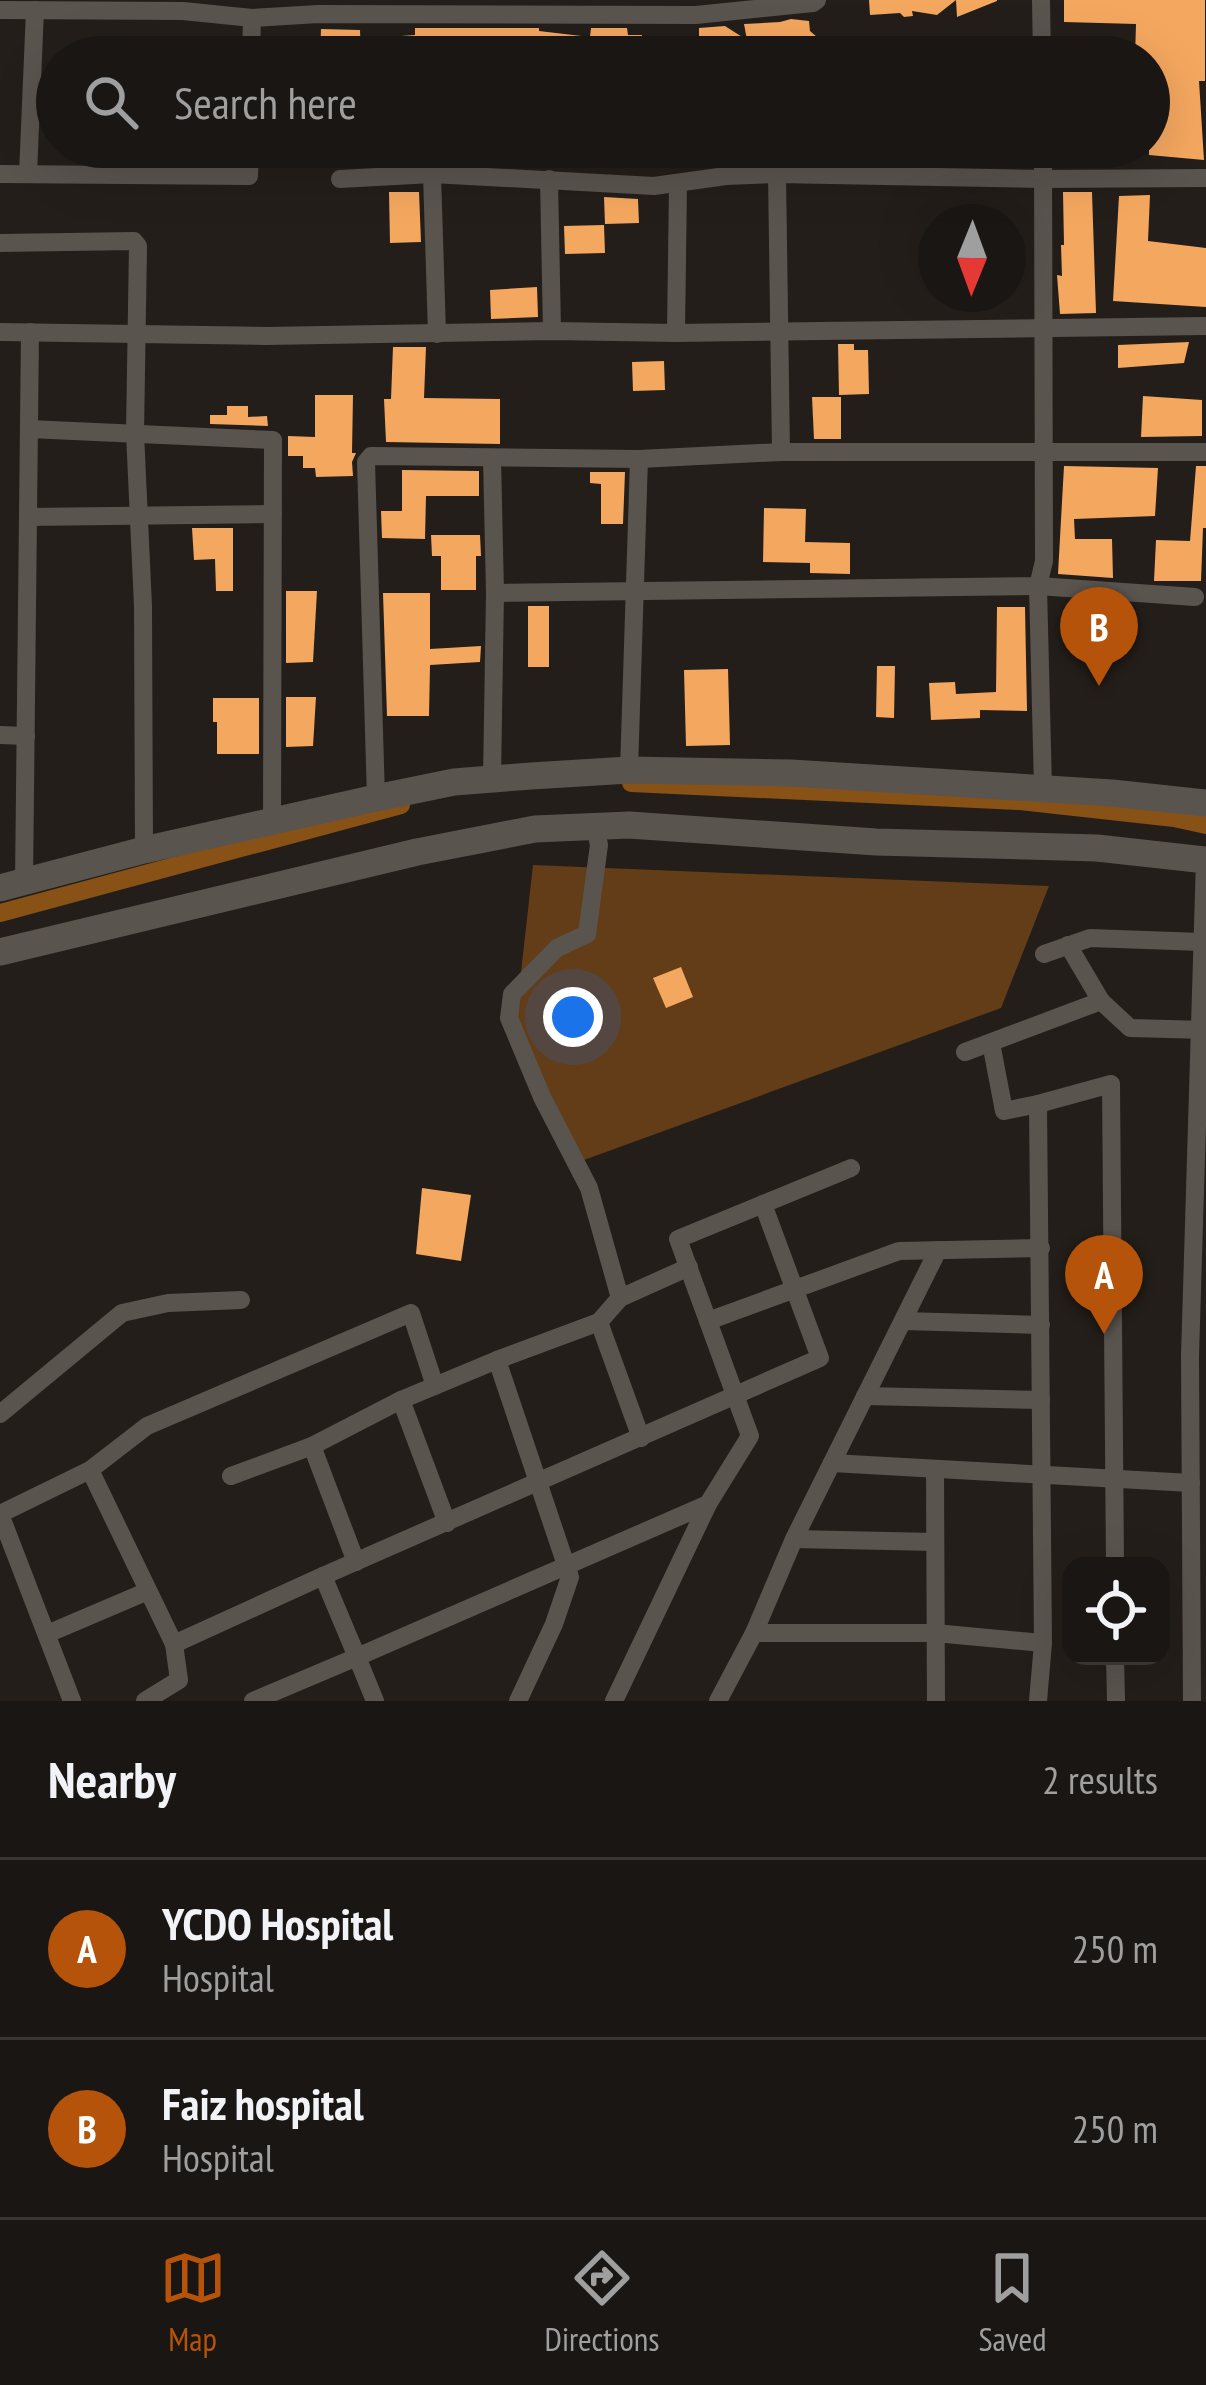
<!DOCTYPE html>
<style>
body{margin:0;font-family:"PT Sans Narrow",sans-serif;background:#272321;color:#f1f3f6}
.controls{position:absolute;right:36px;bottom:36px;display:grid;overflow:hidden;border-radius:24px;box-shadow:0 12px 48px #0002}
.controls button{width:108px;height:108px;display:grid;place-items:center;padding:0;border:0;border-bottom:3px solid #383533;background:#1a1613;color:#f1f3f6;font:60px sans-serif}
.compass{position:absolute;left:918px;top:204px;width:108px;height:108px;border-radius:50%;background:#1a1613;box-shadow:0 12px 48px #0002;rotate:181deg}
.you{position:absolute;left:573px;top:1017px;width:42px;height:42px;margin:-30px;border:9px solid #fff;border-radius:50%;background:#1a73e8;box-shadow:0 0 0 18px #1a73e833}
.badge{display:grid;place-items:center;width:78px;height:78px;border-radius:50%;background:#b45309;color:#fff;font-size:39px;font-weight:700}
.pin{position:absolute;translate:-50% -99px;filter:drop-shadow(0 3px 6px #0008)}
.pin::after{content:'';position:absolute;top:63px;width:42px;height:36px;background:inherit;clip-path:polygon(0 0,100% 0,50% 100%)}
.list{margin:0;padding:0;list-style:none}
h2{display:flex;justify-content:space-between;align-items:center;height:156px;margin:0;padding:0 48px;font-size:51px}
h2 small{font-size:39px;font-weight:400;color:#9f9fa0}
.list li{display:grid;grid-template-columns:78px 1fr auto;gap:36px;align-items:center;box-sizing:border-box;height:180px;padding:0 48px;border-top:3px solid #383533}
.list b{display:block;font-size:45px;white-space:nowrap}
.list p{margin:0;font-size:39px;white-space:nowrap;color:#9f9fa0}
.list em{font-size:39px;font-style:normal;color:#9f9fa0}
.icon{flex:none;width:66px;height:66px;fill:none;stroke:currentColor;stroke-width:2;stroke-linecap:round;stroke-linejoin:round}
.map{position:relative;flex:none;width:1206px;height:1701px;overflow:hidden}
.search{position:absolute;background:#1a1613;box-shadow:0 12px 48px #0002;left:36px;right:36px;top:36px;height:132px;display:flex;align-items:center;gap:30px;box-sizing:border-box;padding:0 42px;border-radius:66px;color:#9f9fa0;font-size:45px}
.sheet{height:516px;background:#1a1613}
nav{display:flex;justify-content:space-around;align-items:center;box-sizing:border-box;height:168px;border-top:3px solid #383533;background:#1a1613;font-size:33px;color:#9f9fa0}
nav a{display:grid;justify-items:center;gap:6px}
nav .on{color:#b45309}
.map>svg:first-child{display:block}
.green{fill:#633d18}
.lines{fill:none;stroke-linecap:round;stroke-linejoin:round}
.canal{stroke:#885116;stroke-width:18}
.building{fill:#f4a75f}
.street{stroke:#5a544f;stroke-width:18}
.secondary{stroke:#5a544f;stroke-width:27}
</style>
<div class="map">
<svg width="1206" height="1701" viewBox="0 0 1206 1701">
<rect width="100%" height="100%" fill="#231e19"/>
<!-- green -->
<path class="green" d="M533 865 1049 886 1001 1008 584 1160 514 1035Z"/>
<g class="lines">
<!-- canal -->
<g class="canal">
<path d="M631 783 1020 801 1174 818 1206 825"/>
<path d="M0 913 401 805"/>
</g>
</g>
<!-- building -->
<g class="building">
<path d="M869 0H997V1L957 17 956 0 937 15 912 11 913 16 904 17 900 13 870 15Z"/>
<path d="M1064 0H1205V81H1199L1204 160 1149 155V57H1135L1136 24 1064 22Z"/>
<path d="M791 19 809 21 810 31 817 37 816 57 730 55 727 45 699 46V28L725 26 747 40 744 24 780 22Z"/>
<path d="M415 28H539V31L590 37 591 28H627L628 35H642L641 57 578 51V57H402L401 36 415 35Z"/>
<path d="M321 29 360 30 361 57H320Z"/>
<path d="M852 147H943L944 162H882Z"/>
<path d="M389 192H419L421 242 390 243Z"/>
<path d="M1063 192H1092L1096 313 1060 314 1057 275 1062 276 1061 245H1064Z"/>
<path d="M1150 195 1148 241 1206 248V307L1113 301 1119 196Z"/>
<path d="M604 197 638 199 639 223 605 224Z"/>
<path d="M604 225 605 253 565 254 564 226Z"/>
<path d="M537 287 538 317 491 319 490 290Z"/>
<path d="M1189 342 1184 363 1118 368V345Z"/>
<path d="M838 344H854V350H868L869 394 839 395Z"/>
<path d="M393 347H426L424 398 500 399V444L386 442 384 399H391Z"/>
<path d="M664 361 665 390 633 391 632 362Z"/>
<path d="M315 395H353L352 453H356L352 462 353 476 316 477 315 468H303V456H288V436L315 437Z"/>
<path d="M1143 396 1202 400V436L1141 437Z"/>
<path d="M812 397H841V439H814Z"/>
<path d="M227 406H248V417L267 416 268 426 210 424V415H227Z"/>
<path d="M1064 466 1158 468 1155 516 1074 519 1075 539H1112L1113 578 1058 574Z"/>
<path d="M1196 466H1206V528H1203L1201 581H1154L1156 540 1190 541Z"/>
<path d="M402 470 479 471V496H426L425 539 382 538 381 511H402Z"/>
<path d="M590 472H625L623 524H601V484L590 483Z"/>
<path d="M764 508 806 509 805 542 850 543V574L810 573V563L763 562Z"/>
<path d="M192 528H233V591H216L215 559 194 560Z"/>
<path d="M431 535H480L481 556H476V590H441V556H432Z"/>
<path d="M286 591H317L313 662 286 663Z"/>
<path d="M383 593H430V649L481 646 480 662 430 665 429 716H387Z"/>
<rect x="528" y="606" width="21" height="61"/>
<path d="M997 607H1025L1027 711 980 710V718L931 720 929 683 955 682 956 694 996 692Z"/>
<path d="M877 666H895L894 718 876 717Z"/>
<path d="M728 669 730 745 686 746 684 670Z"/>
<path d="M286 697H316L313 746 286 747Z"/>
<path d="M213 698H259V754H217V722H213Z"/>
<path d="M681 967 693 997 666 1008 653 978Z"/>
<path d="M422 1188 471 1195 461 1261 416 1254Z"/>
</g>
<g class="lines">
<!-- street -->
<g class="street">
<path d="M1041 0 1042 57"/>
<path d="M0 10 183 11 252 18 318 14 696 15 813 3 817 0"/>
<path d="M251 57 252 18"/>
<path d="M0 174 249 176 250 147"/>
<path d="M28 174 35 10"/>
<path d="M432 174 437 334"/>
<path d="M777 174 781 452"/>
<path d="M340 179 432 174 654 186 726 176 777 174 1043 179 1206 178"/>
<path d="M549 179 552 331"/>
<path d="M0 243 134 241 138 246 135 433 143 606 144 850"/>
<path d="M0 332 266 336 552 331 676 333 1206 326"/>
<path d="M676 333 678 185"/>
<path d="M29 429 273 440 272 821"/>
<path d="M492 458 495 593 492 779"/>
<path d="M28 517 273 514"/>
<path d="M495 593 1038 586 1044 561 1043 147"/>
<path d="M0 735 26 736"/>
<path d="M629 770 639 459"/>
<path d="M1043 789 1038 586 1195 597"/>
<path d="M376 798 366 462 371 456 639 459 781 452H1206"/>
<path d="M595 827 599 845 587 934 557 948 512 994 509 1018 542 1097 589 1188 620 1298"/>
<path d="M24 882 30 332"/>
<path d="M1068 945 1101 1001 1130 1028 1206 1030"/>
<path d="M1044 954 1090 938 1202 942"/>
<path d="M991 1043 1004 1111 1038 1104"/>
<path d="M965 1052 1101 1001"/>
<path d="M708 1321 899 1251 1041 1248"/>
<path d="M903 1321 1041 1325"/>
<path d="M599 1322 641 1438"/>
<path d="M497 1360 599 1322 620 1298 689 1267"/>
<path d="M865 1396 1041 1400"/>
<path d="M401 1400 447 1523"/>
<path d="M0 1414 122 1313 168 1303 241 1300"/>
<path d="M312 1446 356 1562"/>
<path d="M832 1463 1191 1483"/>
<path d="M935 1469 936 1701"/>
<path d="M90 1470 147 1426 411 1313 435 1386"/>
<path d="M231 1476 312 1446 401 1400 497 1360 570 1577 554 1624 518 1701"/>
<path d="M708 1504 357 1657 323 1576 820 1358 763 1204"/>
<path d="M794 1539 935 1542"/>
<path d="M754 1633H935L1043 1643"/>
<path d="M47 1634 148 1591"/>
<path d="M174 1644 323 1576"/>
<path d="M1115 1656 1116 1701"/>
<path d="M72 1701 0 1514 90 1470 174 1644 179 1680 145 1701"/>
<path d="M253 1701 357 1657 375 1701"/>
<path d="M614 1701 708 1504 750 1436 678 1239 851 1168"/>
<path d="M718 1701 754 1633 794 1539 938 1250"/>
<path d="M1038 1701 1043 1643 1038 1104 1111 1084 1115 1566"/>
<path d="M1192 1701 1190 1356 1205 860"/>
</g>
<!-- secondary -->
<g class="secondary">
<path d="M0 888 144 850 376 798 454 782 531 776 629 770 791 773 1112 793 1206 803"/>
<path d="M0 952 417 852 535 829 629 825 876 842 1097 848 1206 860"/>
</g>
</g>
</svg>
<div class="controls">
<button><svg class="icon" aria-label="locate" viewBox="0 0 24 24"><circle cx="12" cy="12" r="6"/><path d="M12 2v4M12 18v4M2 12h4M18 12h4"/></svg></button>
</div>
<svg class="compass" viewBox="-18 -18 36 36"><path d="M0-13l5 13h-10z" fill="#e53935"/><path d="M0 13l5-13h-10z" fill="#9f9fa0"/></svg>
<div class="you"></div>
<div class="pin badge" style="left:1104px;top:1334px">A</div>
<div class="pin badge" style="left:1099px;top:686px">B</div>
<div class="search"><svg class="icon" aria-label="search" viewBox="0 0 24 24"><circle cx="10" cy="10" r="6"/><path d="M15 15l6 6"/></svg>Search here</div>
</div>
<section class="sheet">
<h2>Nearby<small>2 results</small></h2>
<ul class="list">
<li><span class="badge">A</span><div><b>YCDO Hospital</b><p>Hospital</p></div><em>250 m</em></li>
<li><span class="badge">B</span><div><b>Faiz hospital</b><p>Hospital</p></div><em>250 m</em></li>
</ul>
</section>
<nav>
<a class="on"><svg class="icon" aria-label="map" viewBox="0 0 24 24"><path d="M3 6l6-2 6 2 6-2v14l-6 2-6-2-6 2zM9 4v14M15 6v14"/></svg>Map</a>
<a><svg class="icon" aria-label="directions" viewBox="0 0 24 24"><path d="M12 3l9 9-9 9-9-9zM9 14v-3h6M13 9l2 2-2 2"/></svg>Directions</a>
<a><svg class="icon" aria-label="saved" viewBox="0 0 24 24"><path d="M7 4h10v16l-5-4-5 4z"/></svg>Saved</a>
</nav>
